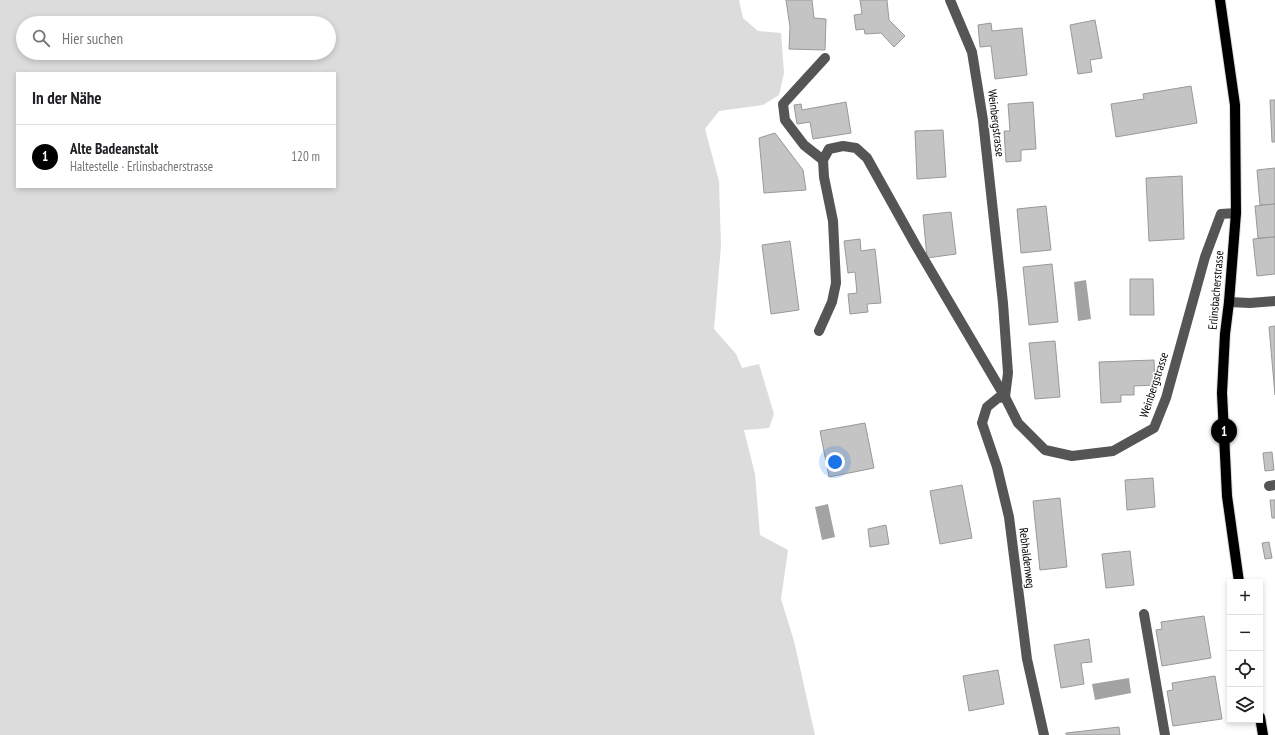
<!DOCTYPE html>
<html lang="de">
<meta charset="utf-8">
<style>
body{margin:0;font-family:"PT Sans Narrow",sans-serif;background:#f2f2f2;color:#202124}
.controls{position:absolute;right:12px;bottom:12px;display:grid;overflow:hidden;border-radius:0px;box-shadow:0 2px 6px #0003}
.controls button{width:36px;height:36px;display:grid;place-items:center;padding:0;border:0;border-bottom:1px solid #e0e0e0;background:#fff;color:#202124;font:20px sans-serif}
.you{position:absolute;left:835px;top:462px;width:14px;height:14px;margin:-10px;border:3px solid #fff;border-radius:50%;background:#1a73e8;box-shadow:0 0 0 6px #1a73e833}
.badge{display:grid;place-items:center;width:26px;height:26px;border-radius:50%;background:#000;color:#fff;font-size:13px;font-weight:700}
.pin{position:absolute;translate:-50% -33px;filter:drop-shadow(0 1px 2px #0008)}
.pin::after{content:'';position:absolute;top:21px;width:14px;height:12px;background:inherit;clip-path:polygon(0 0,100% 0,50% 100%)}
.list{margin:0;padding:0;list-style:none}
h2{display:flex;justify-content:space-between;align-items:center;height:52px;margin:0;padding:0 16px;font-size:17px}
h2 small{font-size:13px;font-weight:400;color:#757577}
.list li{display:grid;grid-template-columns:26px 1fr auto;gap:12px;align-items:center;box-sizing:border-box;height:64px;padding:0 16px;border-top:1px solid #e0e0e0}
.list b{display:block;font-size:15px;white-space:nowrap}
.list p{margin:0;font-size:13px;white-space:nowrap;color:#757577}
.list em{font-size:13px;font-style:normal;color:#757577}
.icon{flex:none;width:22px;height:22px;fill:none;stroke:currentColor;stroke-width:2;stroke-linecap:round;stroke-linejoin:round}
.map{position:relative;flex:none;width:1275px;height:735px;overflow:hidden}
.search{position:absolute;background:#fff;box-shadow:0 2px 6px #0003;left:16px;top:16px;width:320px;height:44px;display:flex;align-items:center;gap:10px;box-sizing:border-box;padding:0 14px;border-radius:22px;color:#757577;font-size:15px}
.panel{position:absolute;background:#fff;box-shadow:0 2px 6px #0003;left:16px;top:72px;width:320px;height:116px;border-radius:0px}
.map>svg:first-child{display:block}
.green{fill:#dcdcdc;fill-rule:evenodd}
.water{fill:#a3a3a3}
.building{fill:#c4c4c4;stroke:#999}
.lines{fill:none;stroke-linecap:round;stroke-linejoin:round}
.major-casing{stroke:#dbdbdb;stroke-width:12}
.minor{stroke:#555;stroke-width:10}
.major{stroke:#000;stroke-width:10}
.labels{text-anchor:middle;stroke-width:3;stroke-linejoin:round;paint-order:stroke}
.street-label{font-size:12px;fill:#000;stroke:#fff}
</style>
<div class="map">
<svg width="1275" height="735" viewBox="0 0 1275 735">
<rect width="100%" height="100%" fill="#fff"/>
<!-- green -->
<path class="green" d="M0 0H739L743 18 758 31 781 33 784 73 779 95 763 105 719 111 705 129 719 181 721 246 714 329 736 354 742 368 759 364 774 414 769 428 744 430 755 474 760 535 788 550 781 599 794 641 815 735H0ZM23 23H329V53H23ZM17 73H335V187H17Z"/>
<!-- water -->
<g class="water">
<path d="M1086 280 1091 319 1078 321 1074 282Z"/>
<path d="M828 504 835 537 822 540 815 507Z"/>
<path d="M1129 678 1131 693 1095 700 1092 684Z"/>
</g>
<!-- building -->
<g class="building">
<path d="M786 0H812L814 18 826 19 825 50 789 49 790 27Z"/>
<path d="M860 0H887L889 20 905 36 894 47 881 33 865 34 864 29 856 30 854 15 862 14Z"/>
<path d="M1095 20 1102 58 1090 60 1092 72 1078 74 1070 25Z"/>
<path d="M991 23 992 31 1022 28 1027 75 995 79 991 46 980 47 978 25Z"/>
<path d="M1191 86 1197 123 1116 137 1111 104 1144 99 1143 94Z"/>
<path d="M1270 100H1275V142H1272Z"/>
<path d="M846 102 851 133 813 139 810 122 797 124 794 105 801 104 802 110Z"/>
<path d="M1033 102 1036 149 1021 150V161L1006 162 1004 131H1010L1008 104Z"/>
<path d="M943 130 946 177 917 179 915 131Z"/>
<path d="M775 133 803 170 806 190 764 193 759 138Z"/>
<path d="M1275 168V204L1260 205 1257 170Z"/>
<path d="M1182 176 1184 239 1149 241 1146 178Z"/>
<path d="M1275 204V237L1258 238 1255 206Z"/>
<path d="M1046 206 1051 250 1021 253 1017 209Z"/>
<path d="M951 212 956 254 927 258 923 215Z"/>
<path d="M1275 237V274L1257 276 1253 239Z"/>
<path d="M860 239 861 251 875 249 881 303 867 304 868 312 850 314 848 294 857 293 855 272 848 273 844 241Z"/>
<path d="M790 241 799 310 771 314 762 245Z"/>
<path d="M1052 264 1058 322 1029 325 1023 267Z"/>
<path d="M1130 279H1153L1154 315H1130Z"/>
<path d="M1275 326V395L1269 327Z"/>
<path d="M1055 341 1060 397 1035 399 1029 343Z"/>
<path d="M1154 360 1155 385 1134 386V395H1121V402L1101 403 1099 362Z"/>
<path d="M865 423 874 468 829 477 820 431Z"/>
<path d="M1272 452 1274 470 1265 471 1263 453Z"/>
<path d="M1153 478 1155 507 1127 510 1125 480Z"/>
<path d="M962 485 972 538 940 544 930 491Z"/>
<path d="M1060 498 1067 567 1040 570 1033 501Z"/>
<path d="M1270 500H1275V518H1272Z"/>
<path d="M886 525 889 544 870 547 868 529Z"/>
<path d="M1269 542 1272 558 1265 559 1262 543Z"/>
<path d="M1130 551 1134 585 1106 588 1102 554Z"/>
<path d="M1204 616 1211 658 1162 666 1156 630 1162 629 1161 622Z"/>
<path d="M1089 639 1092 662 1081 663 1084 684 1061 688 1054 645Z"/>
<path d="M998 670 1004 704 969 711 963 676Z"/>
<path d="M1215 676 1222 719 1173 726 1167 691 1173 690 1172 683Z"/>
<path d="M1119 727 1120 735H1066V733Z"/>
</g>
<g class="lines">
<!-- major casing -->
<g class="major-casing">
<g id="major">
<path d="M1220 0 1235 105 1236 213 1229 302 1225 334 1222 393 1227 496 1239 582"/>
<path d="M1260 717 1263 735"/>
</g>
</g>
<!-- minor -->
<g class="minor">
<path d="M950 0 972 52 983 120 1003 303 1008 373 1005 397"/>
<path d="M823 160 804 145 785 120 783 104 825 58"/>
<path d="M1229 302 1250 303 1275 301"/>
<path d="M819 331 832 302 836 283 833 221 824 177 823 160 829 149 843 146 856 148 867 158 915 244 1005 397 1018 423 1045 450 1072 456 1113 451 1154 428 1166 398 1205 257 1221 214 1236 213"/>
<path d="M1005 397 998 398 987 407 982 423 997 467 1009 517 1027 659 1044 735"/>
<path d="M1269 486 1275 485"/>
<path d="M1144 614 1165 735"/>
</g>
<!-- major -->
<use href="#major" class="major"/>
</g>
<g class="labels">
<!-- street labels -->
<g class="street-label">
<text transform="translate(996 123) rotate(83)" y="4">Weinbergstrasse</text>
<text transform="translate(1216 290) rotate(-85)" y="4">Erlinsbacherstrasse</text>
<text transform="translate(1154 385) rotate(-72)" y="4">Weinbergstrasse</text>
<text transform="translate(1027 558) rotate(83)" y="4">Rebhaldenweg</text>
</g>
</g>
</svg>
<div class="controls">
<button>+</button>
<button>−</button>
<button><svg class="icon" aria-label="locate" viewBox="0 0 24 24"><circle cx="12" cy="12" r="6"/><path d="M12 2v4M12 18v4M2 12h4M18 12h4"/></svg></button>
<button><svg class="icon" aria-label="layers" viewBox="0 0 24 24"><path d="M12 4l9 5-9 5-9-5zM3 14l9 5 9-5"/></svg></button>
</div>
<div class="you"></div>
<div class="pin badge" style="left:1224px;top:451px">1</div>
<div class="search"><svg class="icon" aria-label="search" viewBox="0 0 24 24"><circle cx="10" cy="10" r="6"/><path d="M15 15l6 6"/></svg>Hier suchen</div>
<section class="panel">
<h2>In der Nähe<small></small></h2>
<ul class="list">
<li><span class="badge">1</span><div><b>Alte Badeanstalt</b><p>Haltestelle · Erlinsbacherstrasse</p></div><em>120 m</em></li>
</ul>
</section>
</div>
